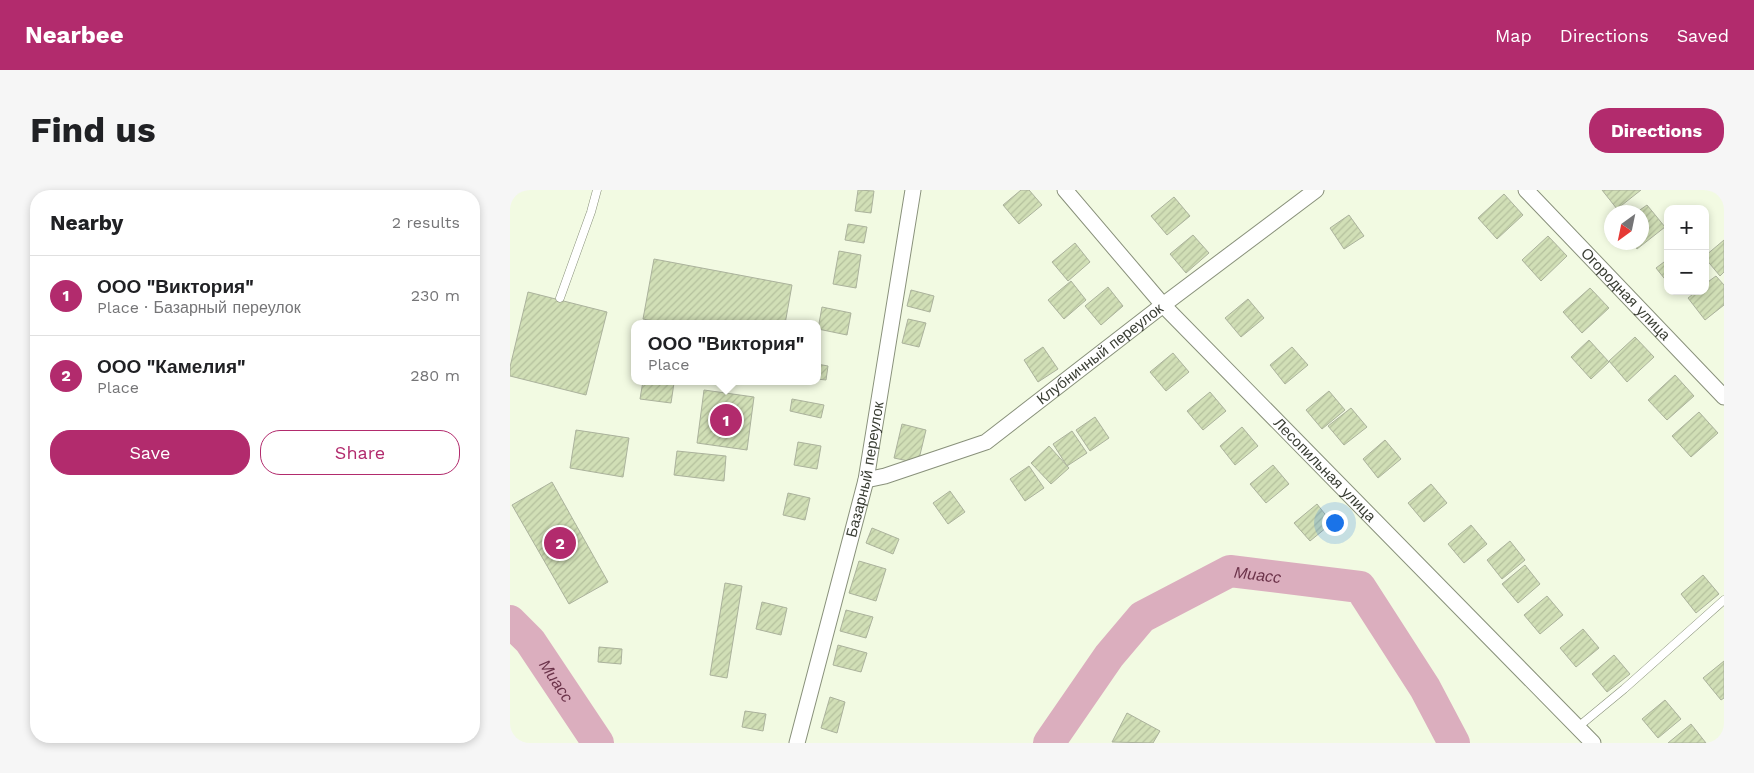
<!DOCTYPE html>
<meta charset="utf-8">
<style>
body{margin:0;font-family:"Work Sans",sans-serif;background:#f6f6f6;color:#202124}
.controls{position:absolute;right:15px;top:15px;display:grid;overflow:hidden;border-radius:10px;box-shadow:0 2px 8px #0003}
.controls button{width:45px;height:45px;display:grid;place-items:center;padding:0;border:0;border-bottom:1px solid #e0e0e0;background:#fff;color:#202124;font:25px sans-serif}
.compass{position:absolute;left:1094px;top:15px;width:45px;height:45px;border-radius:50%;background:#fff;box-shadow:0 2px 8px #0003;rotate:213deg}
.you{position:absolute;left:824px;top:332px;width:18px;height:18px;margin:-12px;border:4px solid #fff;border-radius:50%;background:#1a73e8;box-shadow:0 0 0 8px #1a73e833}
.badge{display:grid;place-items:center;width:32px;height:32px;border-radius:50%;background:#b22b6d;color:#fff;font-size:16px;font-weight:700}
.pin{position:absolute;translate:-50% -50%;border:2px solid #fff;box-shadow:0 1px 5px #0006}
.popup{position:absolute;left:121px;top:130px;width:190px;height:65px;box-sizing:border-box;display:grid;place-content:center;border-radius:10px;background:#fff;filter:drop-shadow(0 1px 4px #0005);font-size:16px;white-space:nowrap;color:#757577}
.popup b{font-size:19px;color:#202124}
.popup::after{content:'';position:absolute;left:50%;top:100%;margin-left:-10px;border:10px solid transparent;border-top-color:#fff}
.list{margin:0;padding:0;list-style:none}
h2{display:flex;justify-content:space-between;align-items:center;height:65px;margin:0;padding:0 20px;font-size:21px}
h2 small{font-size:16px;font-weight:400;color:#757577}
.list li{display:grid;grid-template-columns:32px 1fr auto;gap:15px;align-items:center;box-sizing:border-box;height:80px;padding:0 20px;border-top:1px solid #e0e0e0}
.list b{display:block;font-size:19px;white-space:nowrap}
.list p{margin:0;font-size:16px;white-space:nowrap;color:#757577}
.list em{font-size:16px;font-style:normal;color:#757577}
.actions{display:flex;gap:10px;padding:15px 20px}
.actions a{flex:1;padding:11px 0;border:1px solid #b22b6d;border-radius:20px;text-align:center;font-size:18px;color:#b22b6d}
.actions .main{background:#b22b6d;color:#fff}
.map{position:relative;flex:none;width:1214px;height:553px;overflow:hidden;border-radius:20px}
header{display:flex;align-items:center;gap:30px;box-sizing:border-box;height:70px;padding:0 25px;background:#b22b6d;color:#fff}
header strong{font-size:24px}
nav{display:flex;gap:28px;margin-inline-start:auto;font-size:18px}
.intro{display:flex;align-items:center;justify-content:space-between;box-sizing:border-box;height:120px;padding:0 30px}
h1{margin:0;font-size:35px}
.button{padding:12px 22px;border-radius:20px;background:#b22b6d;color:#fff;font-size:18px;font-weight:700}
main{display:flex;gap:30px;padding:0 30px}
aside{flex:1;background:#fff;border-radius:20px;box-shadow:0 2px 8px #0003}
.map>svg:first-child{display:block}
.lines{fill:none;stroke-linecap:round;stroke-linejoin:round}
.river{stroke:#dbaebe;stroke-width:32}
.building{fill:url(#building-hatch);stroke:#abb29c}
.lane-casing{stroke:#89917b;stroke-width:9}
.street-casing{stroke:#89917b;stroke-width:17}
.lane{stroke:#fff;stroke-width:8}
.street{stroke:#fff;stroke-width:15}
.labels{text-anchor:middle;stroke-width:4;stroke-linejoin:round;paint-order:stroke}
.street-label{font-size:15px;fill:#393d33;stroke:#fff}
.water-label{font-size:16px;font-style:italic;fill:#6c334a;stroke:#fff}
</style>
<header>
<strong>Nearbee</strong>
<nav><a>Map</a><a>Directions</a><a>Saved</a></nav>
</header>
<div class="intro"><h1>Find us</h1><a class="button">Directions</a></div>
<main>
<aside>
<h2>Nearby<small>2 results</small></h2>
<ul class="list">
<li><span class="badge">1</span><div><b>ООО &quot;Виктория&quot;</b><p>Place · Базарный переулок</p></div><em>230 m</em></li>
<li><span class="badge">2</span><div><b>ООО &quot;Камелия&quot;</b><p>Place</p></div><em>280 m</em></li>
</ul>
<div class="actions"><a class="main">Save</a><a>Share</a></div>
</aside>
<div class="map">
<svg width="1214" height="553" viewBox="0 0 1214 553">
<defs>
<pattern id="building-hatch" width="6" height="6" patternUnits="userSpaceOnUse" patternTransform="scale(1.25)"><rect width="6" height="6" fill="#d1dfb6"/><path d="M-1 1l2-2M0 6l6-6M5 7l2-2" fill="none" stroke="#b4c09d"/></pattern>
</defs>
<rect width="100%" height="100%" fill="#f2fae2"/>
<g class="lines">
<!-- river -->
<g class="river">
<path id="s1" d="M0 431 20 451 88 553"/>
<path id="s2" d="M539 553 599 466 632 427 720 381 850 397 915 498 944 553"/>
</g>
</g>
<!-- building -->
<g class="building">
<path d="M348 0 364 1 361 23 345 21Z"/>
<path d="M511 0H519L532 15 509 34 493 15Z"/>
<path d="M1092 0H1131L1107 19Z"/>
<path d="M994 4 1013 25 987 49 968 28Z"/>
<path d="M664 7 680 26 657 45 641 26Z"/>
<path d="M1137 15 1155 37 1127 59 1121 52H1132V22H1127Z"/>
<path d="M839 25 854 46 834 59 820 38Z"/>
<path d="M338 34 357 37 354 53 335 50Z"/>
<path d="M683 45 699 63 676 83 660 64Z"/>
<path d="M1038 46 1057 66 1031 91 1012 70Z"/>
<path d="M1214 50V82L1210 86 1195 68V66Z"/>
<path d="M565 53 580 72 558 91 542 72Z"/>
<path d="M329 61 351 65 346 98 323 94Z"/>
<path d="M144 69 282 95 275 134H159L133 129Z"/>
<path d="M1158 69V93L1146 78Z"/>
<path d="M1206 86 1214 95V115L1195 130 1178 108 1187 101H1195V94Z"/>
<path d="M561 91 576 110 554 129 538 110Z"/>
<path d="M598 97 613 116 591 135 575 116Z"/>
<path d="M1080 98 1099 118 1072 143 1053 122Z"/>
<path d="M401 100 424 106 420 122 397 116Z"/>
<path d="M18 102 97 122 76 205 0 186V177Z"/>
<path d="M738 109 754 128 731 147 715 128Z"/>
<path d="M312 117 341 123 337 145 308 139Z"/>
<path d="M398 129 416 133 409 157 392 153Z"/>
<path d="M1125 147 1144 167 1117 192 1099 171Z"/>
<path d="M1079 150 1099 172 1081 189 1061 167Z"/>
<path d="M533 157 548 179 528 192 514 170Z"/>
<path d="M782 157 798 175 775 194 760 175Z"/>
<path d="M663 163 679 182 656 201 640 182Z"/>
<path d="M307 174 318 176 316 190 307 189Z"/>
<path d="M1165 185 1184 206 1157 230 1138 210Z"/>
<path d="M133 191 164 193 161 213 130 209Z"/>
<path d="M194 200 244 207 237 260 187 253Z"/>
<path d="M819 201 835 220 812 239 796 220Z"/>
<path d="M700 202 716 221 693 240 677 221Z"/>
<path d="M282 209 314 215 311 228 280 221Z"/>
<path d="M841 218 857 237 834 255 818 236Z"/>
<path d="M1189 222 1208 243 1181 267 1162 246Z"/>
<path d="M585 227 599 248 580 261 566 240Z"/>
<path d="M392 234 416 240 408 273 384 268Z"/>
<path d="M732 237 748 256 725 275 710 256Z"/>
<path d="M66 240 119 248 113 287 60 278Z"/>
<path d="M562 241 577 263 557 276 543 254Z"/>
<path d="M875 250 891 269 868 288 853 269Z"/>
<path d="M288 252 311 256 307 279 284 275Z"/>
<path d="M539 256 559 278 541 294 521 273Z"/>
<path d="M167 261 216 266 214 291 164 285Z"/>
<path d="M763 275 779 294 756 313 740 294Z"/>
<path d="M519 276 534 298 515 311 500 289Z"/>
<path d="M42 292 98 392 59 414 2 315Z"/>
<path d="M921 294 937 313 914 332 898 313Z"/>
<path d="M440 301 455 322 438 334 423 313Z"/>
<path d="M278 303 300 308 295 330 273 325Z"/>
<path d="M807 314 822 333 800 351 784 333Z"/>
<path d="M961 335 977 354 954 373 938 354Z"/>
<path d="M362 338 389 349 383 364 356 353Z"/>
<path d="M1000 351 1015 370 992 389 977 370Z"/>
<path d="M349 371 376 379 366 411 339 403Z"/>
<path d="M1015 375 1030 394 1008 413 992 394Z"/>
<path d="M1193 385 1209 404 1186 423 1171 404Z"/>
<path d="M215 393 232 396 217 488 200 485Z"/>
<path d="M1037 406 1053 425 1030 444 1014 425Z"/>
<path d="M252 412 277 418 271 445 246 439Z"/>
<path d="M336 420 363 427 356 448 330 441Z"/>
<path d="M1073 439 1089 458 1066 477 1050 458Z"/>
<path d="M328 455 357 463 351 482 323 475Z"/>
<path d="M89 457 112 459 111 474 88 472Z"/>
<path d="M1104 465 1120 484 1097 502 1082 484Z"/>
<path d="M1214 471V508L1211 510 1193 488Z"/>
<path d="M320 507 335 512 327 543 311 538Z"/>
<path d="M1155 510 1171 529 1148 548 1132 529Z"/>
<path d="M235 521 256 524 253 541 232 537Z"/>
<path d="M617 523 650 541 643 553 602 552Z"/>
<path d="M1181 534 1196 553H1158Z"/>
</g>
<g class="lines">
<!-- lane casing -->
<g class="lane-casing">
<g id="lane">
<path d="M50 108 81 22 87 0"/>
<path d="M1068 537 1114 499 1214 410"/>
</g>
</g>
<!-- street casing -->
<g class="street-casing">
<g id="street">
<path id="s3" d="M555 0 653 115 1083 553"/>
<path id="s4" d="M1016 0 1214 207"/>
<path id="s5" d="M356 290 375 286 476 252 653 115 806 0"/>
<path id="s6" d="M287 553 356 290 403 0"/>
</g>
</g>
<!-- lane -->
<use href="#lane" class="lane"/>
<!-- street -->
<use href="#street" class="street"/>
</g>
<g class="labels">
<!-- street labels -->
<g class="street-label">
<text dy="5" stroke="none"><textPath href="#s4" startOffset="144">Огородная улица</textPath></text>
<text dy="5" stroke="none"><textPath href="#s5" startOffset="270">Клубничный переулок</textPath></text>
<text dy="5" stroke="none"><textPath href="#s6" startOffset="282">Базарный переулок</textPath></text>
<text dy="5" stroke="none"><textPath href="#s3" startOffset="382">Лесопильная улица</textPath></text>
</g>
<!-- water labels -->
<g class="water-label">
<text dy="6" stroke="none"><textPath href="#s2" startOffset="284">Миасс</textPath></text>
<text dy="6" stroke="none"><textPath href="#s1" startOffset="76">Миасс</textPath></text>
</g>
</g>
</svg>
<div class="controls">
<button>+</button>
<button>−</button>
</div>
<svg class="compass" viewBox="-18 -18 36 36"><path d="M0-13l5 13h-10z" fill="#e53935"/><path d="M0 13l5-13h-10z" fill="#757577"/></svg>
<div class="you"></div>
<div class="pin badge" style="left:216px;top:230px">1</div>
<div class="popup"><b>ООО &quot;Виктория&quot;</b>Place</div>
<div class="pin badge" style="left:50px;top:353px">2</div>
</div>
</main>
